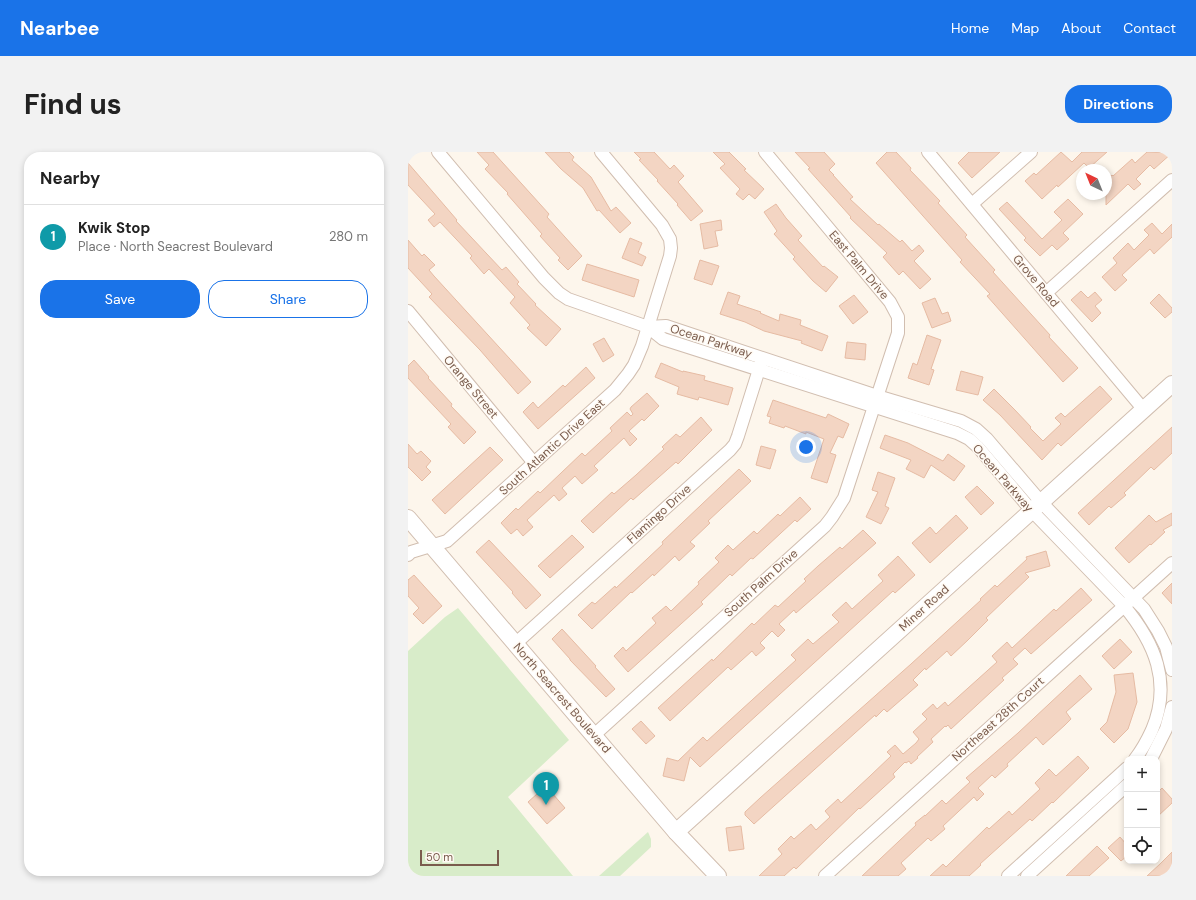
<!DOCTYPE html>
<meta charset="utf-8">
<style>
body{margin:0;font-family:"DM Sans",sans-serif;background:#f2f2f2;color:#222}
.controls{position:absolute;right:12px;bottom:12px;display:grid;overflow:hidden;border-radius:8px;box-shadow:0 2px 6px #0003}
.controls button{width:36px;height:36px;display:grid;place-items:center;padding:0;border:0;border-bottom:1px solid #e0e0e0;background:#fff;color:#222;font:20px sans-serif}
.compass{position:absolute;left:668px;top:12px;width:36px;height:36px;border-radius:50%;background:#fff;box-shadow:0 2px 6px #0003;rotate:317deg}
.scale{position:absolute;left:12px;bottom:10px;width:79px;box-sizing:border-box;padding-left:4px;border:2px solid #7a5c4d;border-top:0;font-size:11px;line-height:14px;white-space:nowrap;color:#7a5c4d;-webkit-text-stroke:3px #fffaf3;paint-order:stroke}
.you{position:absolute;left:398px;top:295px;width:14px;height:14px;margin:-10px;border:3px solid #fff;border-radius:50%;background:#1a73e8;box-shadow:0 0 0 6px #1a73e833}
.badge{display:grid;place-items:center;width:26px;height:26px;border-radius:50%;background:#1a73e8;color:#fff;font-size:13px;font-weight:700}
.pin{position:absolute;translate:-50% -33px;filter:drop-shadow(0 1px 2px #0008)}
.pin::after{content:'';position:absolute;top:21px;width:14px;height:12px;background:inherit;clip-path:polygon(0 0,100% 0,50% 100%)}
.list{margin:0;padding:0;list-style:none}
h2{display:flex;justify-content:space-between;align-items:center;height:52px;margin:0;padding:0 16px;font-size:17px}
h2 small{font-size:13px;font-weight:400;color:#767676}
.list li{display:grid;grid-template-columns:26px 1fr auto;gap:12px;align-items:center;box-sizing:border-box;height:64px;padding:0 16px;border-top:1px solid #e0e0e0}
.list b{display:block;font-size:15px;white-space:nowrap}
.list p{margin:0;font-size:13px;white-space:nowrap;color:#767676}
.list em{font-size:13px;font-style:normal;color:#767676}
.actions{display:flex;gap:8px;padding:12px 16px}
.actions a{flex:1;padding:9px 0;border:1px solid #1a73e8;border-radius:16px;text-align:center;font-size:14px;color:#1a73e8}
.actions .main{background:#1a73e8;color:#fff}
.icon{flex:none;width:22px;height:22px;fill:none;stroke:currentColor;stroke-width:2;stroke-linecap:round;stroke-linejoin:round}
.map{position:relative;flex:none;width:764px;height:724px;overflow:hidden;border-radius:16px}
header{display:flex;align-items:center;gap:24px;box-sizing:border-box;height:56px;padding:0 20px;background:#1a73e8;color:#fff}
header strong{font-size:19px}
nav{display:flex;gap:22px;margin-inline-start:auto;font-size:14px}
.intro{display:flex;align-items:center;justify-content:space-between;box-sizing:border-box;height:96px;padding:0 24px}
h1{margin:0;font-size:28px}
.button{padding:10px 18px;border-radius:16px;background:#1a73e8;color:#fff;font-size:14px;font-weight:700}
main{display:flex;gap:24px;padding:0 24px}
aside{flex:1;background:#fff;border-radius:16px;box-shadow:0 2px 6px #0003}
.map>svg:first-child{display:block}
.green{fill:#d8ecc9}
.building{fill:#f3d5c3;stroke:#e6bba3}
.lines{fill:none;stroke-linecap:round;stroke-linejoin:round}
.minor-casing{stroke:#d1beb0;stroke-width:14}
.tertiary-casing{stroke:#d1beb0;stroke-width:18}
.minor{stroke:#fff;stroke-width:12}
.tertiary{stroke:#fff;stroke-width:16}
.labels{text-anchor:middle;stroke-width:3;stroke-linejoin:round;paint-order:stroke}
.street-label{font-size:12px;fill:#7a5c4d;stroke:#fffaf3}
</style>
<header>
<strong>Nearbee</strong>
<nav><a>Home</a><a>Map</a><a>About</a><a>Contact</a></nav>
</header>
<div class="intro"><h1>Find us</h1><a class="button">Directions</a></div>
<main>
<aside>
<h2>Nearby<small></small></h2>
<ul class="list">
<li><span class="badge" style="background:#0f9aa8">1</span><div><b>Kwik Stop</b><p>Place · North Seacrest Boulevard</p></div><em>280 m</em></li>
</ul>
<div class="actions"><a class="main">Save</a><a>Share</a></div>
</aside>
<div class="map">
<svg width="764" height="724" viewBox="0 0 764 724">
<rect width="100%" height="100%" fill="#fdf6ec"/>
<!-- green -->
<g class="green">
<path d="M50 456 161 588 100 645 165 724H0V499L37 465Z"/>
<path d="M240 680 243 687V695L212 724H191Z"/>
</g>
<!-- building -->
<g class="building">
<path d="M69 0H85L141 62 139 65 174 104 160 118 150 108 152 106 132 84 134 82 99 42 100 41 77 17 81 13Z"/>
<path d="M137 0H161L166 5 164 8 183 25 203 59 208 55 223 71 212 81 191 58 189 59 175 36 153 17Z"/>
<path d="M226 0H246L262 17 266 13 276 24 270 30 295 59 283 69 269 53 270 52 249 29 250 28 231 8 233 7Z"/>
<path d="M305 0H321L338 17 336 18 356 37 347 47 341 42 335 48 328 42 332 37 312 16 317 12Z"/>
<path d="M387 0H416L427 12 421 18 426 23H425L445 45 442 47 470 73 471 72 492 90 494 88 504 99 511 93 516 99 506 109 523 127 512 137 495 119 491 123 475 105 479 101 442 66 443 65 400 17 402 16Z"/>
<path d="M479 0H488L503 16 502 18 532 49 530 51 559 83 557 85 587 118 585 120 642 183 641 185 670 216 655 230 579 144 582 142 552 110 554 108 468 11Z"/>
<path d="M561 0H592L564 26 550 11Z"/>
<path d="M653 0 664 10 674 0H699L681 16 676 11 650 35 649 33 634 47 617 29 626 21 628 23Z"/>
<path d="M739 0 764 1 746 17 742 13 728 27 733 32 726 38 720 32 698 53V28L704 23 705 24 724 7 727 11Z"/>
<path d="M0 11 49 68 48 69 94 118 98 115 111 130 109 132 128 152 127 153 153 177 138 194 119 176 122 173 102 151 107 145 81 117 76 122 62 106 64 104 32 70 26 75 20 68 27 62 0 33Z"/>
<path d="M660 47 675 62 655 81 661 87 649 98 644 93 632 104 616 88 618 86 591 57 599 50 634 87 654 68 646 60Z"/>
<path d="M368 52 378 66 394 84 390 88 415 115 416 114 430 125 418 140 405 129 385 107 387 105 366 82 369 79 356 60Z"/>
<path d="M313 68 314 78 307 79 310 94 296 97 292 72Z"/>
<path d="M744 71 754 82 764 72V85L746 102 742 97 714 123 719 128 707 139 694 125 709 111 705 106 720 91 726 98 741 83 736 78Z"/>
<path d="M222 86 234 91 230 101 238 105 234 114 214 106Z"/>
<path d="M0 88 14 104 16 102 27 113 21 118 26 124 123 230 110 242 72 198 21 145 24 142 0 116Z"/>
<path d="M292 108 311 114 304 133 286 127Z"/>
<path d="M179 112 231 128 226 145 174 128Z"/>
<path d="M673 139 680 146 687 140 694 148 687 154 693 161 684 170 663 148Z"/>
<path d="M320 140 332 144 329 152 353 160 352 161 371 169 372 162 393 168 392 173 420 184 414 199 393 191 394 189 356 179 337 170 312 162Z"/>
<path d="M751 142 764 156V160L757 166 742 151Z"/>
<path d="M446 143 460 160 445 172 431 154Z"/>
<path d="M527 146 534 162 540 160 543 169 524 176 514 151Z"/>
<path d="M519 183 533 188 523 217 526 218 521 233 500 226 505 211 509 213Z"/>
<path d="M196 186 206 203 195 210 185 192Z"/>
<path d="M439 190 458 192 457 208 437 206Z"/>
<path d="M6 208 21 225 20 226 44 252 43 254 68 280 56 292 40 275 43 272 0 226V214Z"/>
<path d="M253 211 275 220V219L297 224 296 228 325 236 320 253 291 245 290 248 269 242 271 235 247 225Z"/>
<path d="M178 215 187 226 130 277 115 260 125 250 130 256 155 233 157 235Z"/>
<path d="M553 219 575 225 570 243 548 238Z"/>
<path d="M692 234 704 247 653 294 650 291 634 308 592 263 575 248 586 237 606 257 623 275 622 276 635 289 653 272 647 266 653 261 657 265Z"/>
<path d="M239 241 251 254 236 269 234 267 221 279 229 287 222 294 216 286 186 314 190 318 174 332 167 324 154 336 159 342 151 349 146 343 119 368 125 375 115 384 109 377 103 382 93 371 108 356 110 358 130 339 132 341 174 301 177 304 204 279 202 276 219 260 223 264 225 262 222 257 223 255Z"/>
<path d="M365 248 418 266 420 262 441 272 435 286 430 284 422 301 428 303 419 331 403 326 416 287 398 280V282L377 274 376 276 361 271 363 265 359 264Z"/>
<path d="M293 265 304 278 270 312 268 310 225 348 223 346 185 381 173 369 204 340 206 342 228 323 256 297 254 295 268 282 272 285Z"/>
<path d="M764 275V301L746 318 743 315 716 341 718 343 703 356 701 354 681 373 670 361Z"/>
<path d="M477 283 500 291 535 309 540 302 557 314 546 329 523 313 516 326 498 317 503 308 472 296Z"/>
<path d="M0 292 9 302 13 299 23 309 18 315 23 320 14 329 0 315Z"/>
<path d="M353 294 368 298 362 317 348 313Z"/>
<path d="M82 295 95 308 37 362 24 348Z"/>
<path d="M331 317 343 329 300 369 302 371 282 390 287 394 271 409 267 404 246 424 245 422 224 441 223 440 184 477 170 463 184 450 187 452 207 434 208 436 255 392 254 390Z"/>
<path d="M470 320 487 326 477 354 481 356 473 372 458 365 470 340 464 338Z"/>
<path d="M569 334 586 351 573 363 557 345Z"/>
<path d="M392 345 403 357 389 370 387 368 345 407 343 406 324 424 322 422 293 450 295 452 220 520 206 504 215 495 218 499 248 471 244 466 258 454 263 459 291 432 290 430 311 410 307 406 320 393 325 398 346 379 349 382 370 362 372 364Z"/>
<path d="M764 361V373L755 378 757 380 743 393 742 392 721 411 707 396 741 363 748 370Z"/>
<path d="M548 363 560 376 522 411 504 391 522 375 528 382Z"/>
<path d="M455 378 468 391 388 461 386 458 371 472 377 478 370 485 364 479 352 491 357 496 348 504 344 499 323 518 320 515 262 569 250 556 304 507 305 509 344 471 346 473 367 453 370 455 398 429 396 427 410 414 432 395 434 397Z"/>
<path d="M164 383 176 395 142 426 130 414Z"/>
<path d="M81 388 133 443 118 457 104 441 105 440 68 400Z"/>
<path d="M638 399 642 414 617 421 621 425 578 466 580 468 560 488 543 504 539 499 518 518 517 516 505 528 510 533 479 560 476 557 468 565 467 563 346 672 337 663V660L352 646 503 512 573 448 572 447 587 433 589 435 619 407 618 405Z"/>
<path d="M490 404 507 423 487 441 485 439 292 615 282 605 276 629 255 624 259 606 270 609 295 585 299 589 388 508 383 503 400 487 405 492 431 470 424 463 438 450 444 457 475 429 470 423Z"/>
<path d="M6 423 34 454 15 472 5 462 11 456 0 444V428Z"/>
<path d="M764 431V452L754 441Z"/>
<path d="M673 436 684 448 623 502 617 496 605 507 610 512 594 526 596 528 543 577 540 573 538 575 537 574 523 587 525 590 509 605 510 606 503 612 501 609 498 611 497 610 485 622 487 625 452 657 451 656 388 717 386 715 376 724H351L374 702 370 697 383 684 386 687 403 672 408 678 422 665 417 659 430 647 433 651 462 624 483 604 479 600 487 593 495 602 508 591 511 587 505 580 519 567 514 562 525 552 529 557 537 550 540 554 589 510 584 504 599 490 604 496 646 457 648 459Z"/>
<path d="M154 477 188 514 187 515 207 537 198 545 162 508V507L144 487Z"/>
<path d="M712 487 724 500 706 517 694 504Z"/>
<path d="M725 521 729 550 720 577 706 591 692 577 699 570 708 540 706 523Z"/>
<path d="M672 523 684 537 658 560 663 567 657 573 635 593 628 585 599 612 600 614 587 626 584 623 570 636 576 642 569 649 566 645 535 674 537 677 523 689 520 686 493 711 498 717 490 724H454L508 673 507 671 517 663V664L534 648 538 652 562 630 558 626 610 581Z"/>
<path d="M233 569 247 584 238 592 224 577Z"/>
<path d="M670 604 681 616 645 651 644 650 624 669 622 667 572 712 573 713 561 724H522L535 712 538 715 579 675 581 677 601 659 604 663 632 637 627 631 641 617 648 624Z"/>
<path d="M138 634 157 656 139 672 120 650Z"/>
<path d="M754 636 764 647V651L749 665V641Z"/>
<path d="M333 674 336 697 321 699 318 676Z"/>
<path d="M712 685 719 693V704L713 709 700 696Z"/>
<path d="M689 694 701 706 681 724H658Z"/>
<path d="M764 700V724H739L753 711Z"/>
</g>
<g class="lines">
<!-- minor casing -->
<g class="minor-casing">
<g id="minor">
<path d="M30 0 136 126 151 141 160 147 240 175 258 174 469 244 553 269 568 277 579 287 633 350 736 457 750 479 758 495 764 518"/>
<path d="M520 0 736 258"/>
<path d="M564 52 623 0"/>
<path d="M638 141 764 28"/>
<path d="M0 159 126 311"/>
<path d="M240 175 255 187 549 281 561 287 570 295 624 359 716 454C747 491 764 531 744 578 739 589 734 598 727 607"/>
<path d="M0 403 3 400 39 389 207 238 220 222 226 213 234 194 262 104 263 96 262 87 254 73 193 0"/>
<path d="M107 492 322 298 327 292 330 284 353 211"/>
<path d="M185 584 417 374 424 365 436 346 490 181V165L482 150 357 0"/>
<path d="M743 607 758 577 764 555"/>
<path d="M417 724 764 411"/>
<path d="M600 724 719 616"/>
<path d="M619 724 719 633"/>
</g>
</g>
<!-- tertiary casing -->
<g class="tertiary-casing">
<g id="tertiary">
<path d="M0 366 268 680 310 724"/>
<path d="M268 680 764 232"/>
</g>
</g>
<!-- minor -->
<use href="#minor" class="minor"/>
<!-- tertiary -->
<use href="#tertiary" class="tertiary"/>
</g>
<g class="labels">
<!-- street labels -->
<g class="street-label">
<text transform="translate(451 113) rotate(50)" y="4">East Palm Drive</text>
<text transform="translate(628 129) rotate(50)" y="4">Grove Road</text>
<text transform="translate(303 189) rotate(18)" y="4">Ocean Parkway</text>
<text transform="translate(63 235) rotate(50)" y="4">Orange Street</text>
<text transform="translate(144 295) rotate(-42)" y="4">South Atlantic Drive East</text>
<text transform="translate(595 326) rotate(49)" y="4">Ocean Parkway</text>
<text transform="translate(251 362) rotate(-42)" y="4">Flamingo Drive</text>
<text transform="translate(353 431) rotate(-42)" y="4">South Palm Drive</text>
<text transform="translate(516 456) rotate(-42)" y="4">Miner Road</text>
<text transform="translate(154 546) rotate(49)" y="4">North Seacrest Boulevard</text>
<text transform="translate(590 567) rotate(-42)" y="4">Northeast 28th Court</text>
</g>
</g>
</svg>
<div class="controls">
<button>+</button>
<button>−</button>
<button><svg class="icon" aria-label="locate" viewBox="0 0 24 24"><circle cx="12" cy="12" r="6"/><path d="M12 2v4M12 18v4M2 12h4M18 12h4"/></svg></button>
</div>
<svg class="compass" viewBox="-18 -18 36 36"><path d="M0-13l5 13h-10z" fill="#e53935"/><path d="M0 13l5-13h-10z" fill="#767676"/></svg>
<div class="scale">50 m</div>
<div class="you"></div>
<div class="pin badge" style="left:138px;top:653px;background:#0f9aa8">1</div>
</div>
</main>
